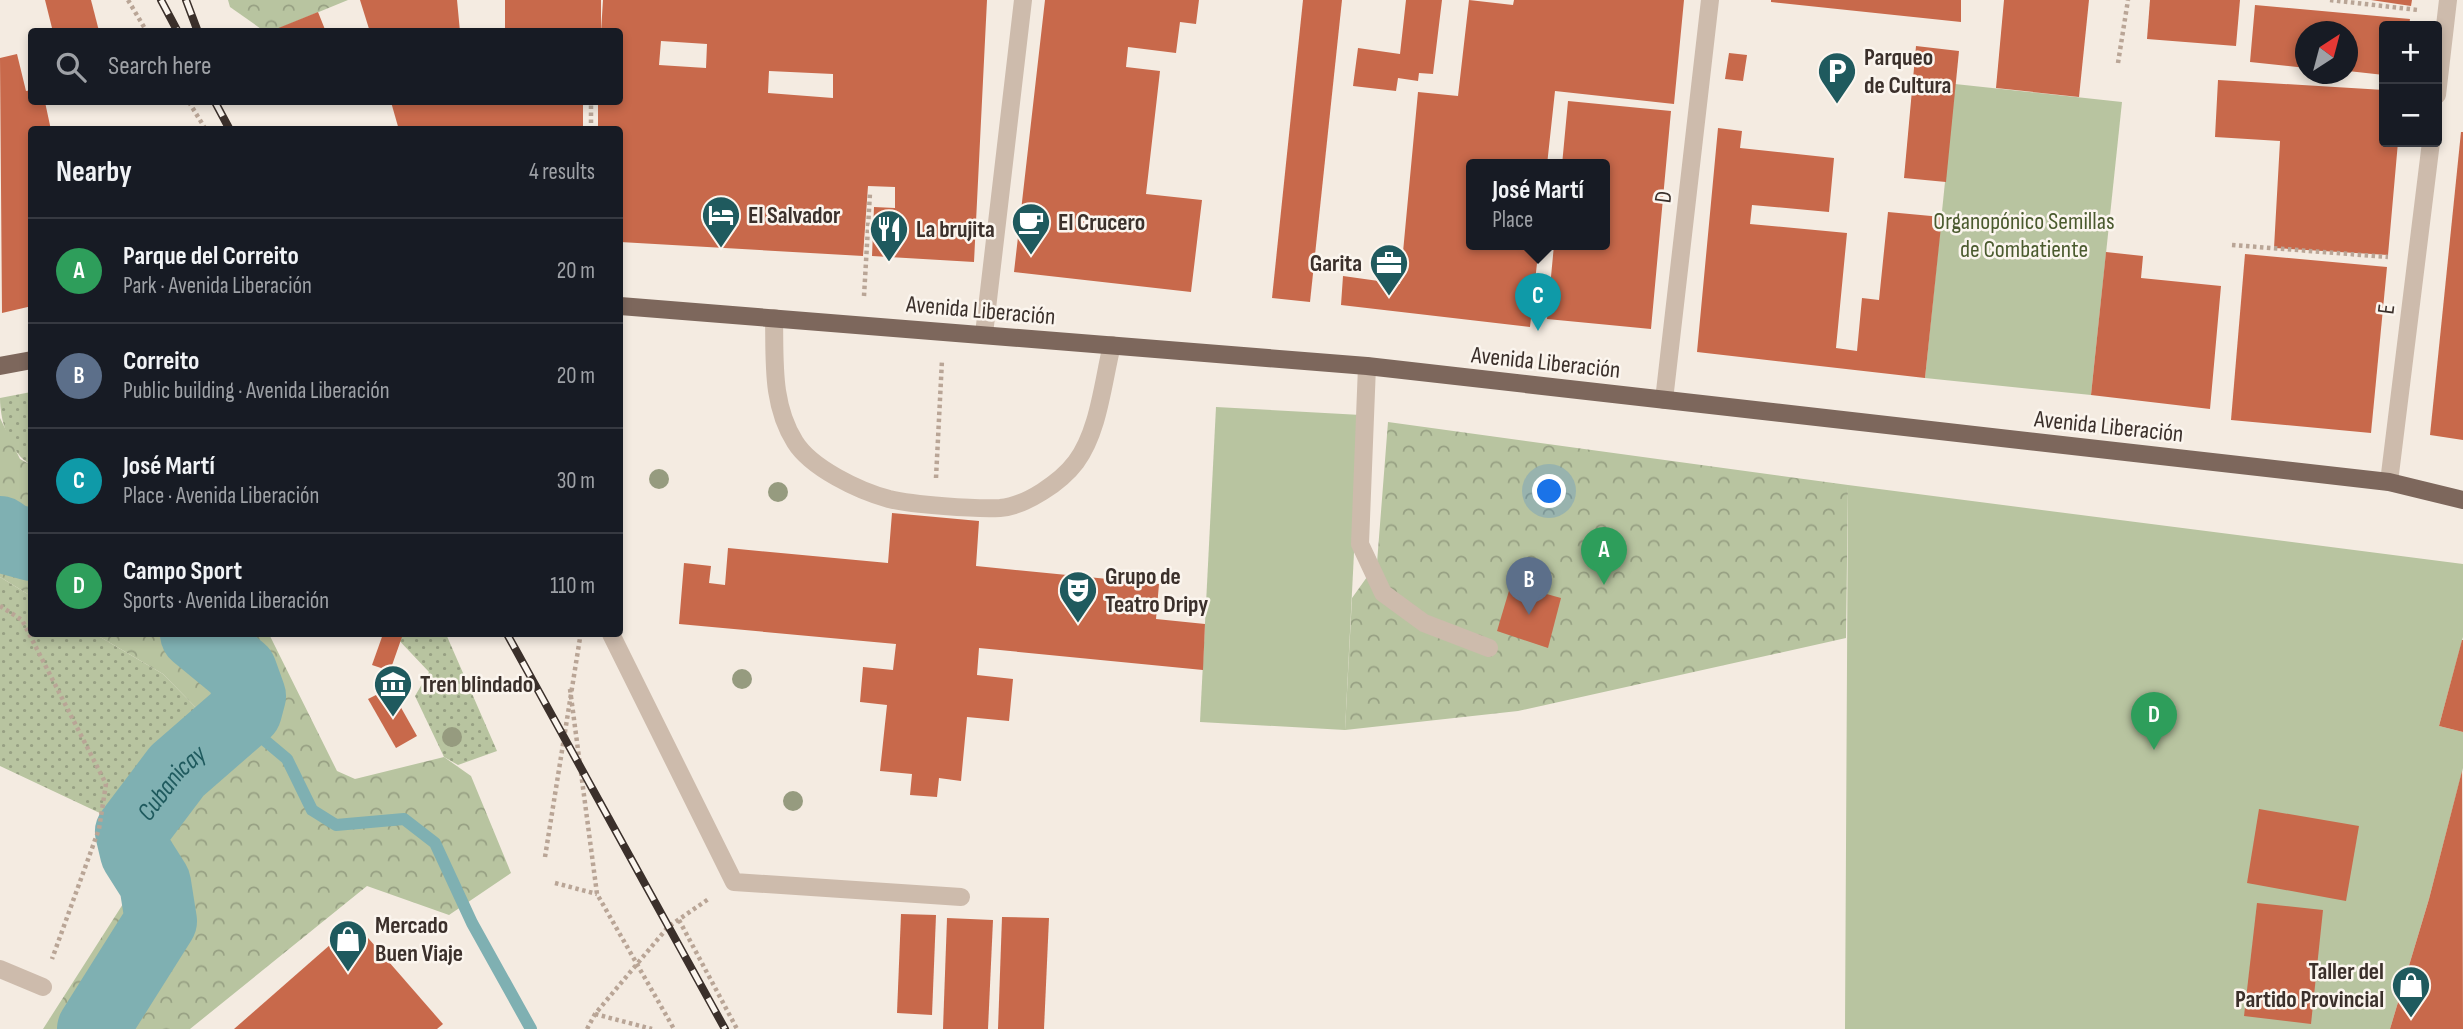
<!DOCTYPE html>
<meta charset="utf-8">
<style>
body{margin:0;font-family:"Sofia Sans Condensed",sans-serif;background:#20242c;color:#f1f3f6}
.controls{position:absolute;right:21px;top:21px;display:grid;overflow:hidden;border-radius:7px;box-shadow:0 4px 10px #0003}
.controls button{width:63px;height:63px;display:grid;place-items:center;padding:0;border:0;border-bottom:2px solid #363941;background:#171b24;color:#f1f3f6;font:35px sans-serif}
.compass{position:absolute;left:2295px;top:21px;width:63px;height:63px;border-radius:50%;background:#171b24;box-shadow:0 4px 10px #0003;rotate:36deg}
.you{position:absolute;left:1550px;top:492px;width:24px;height:24px;margin:-18px;border:5px solid #fff;border-radius:50%;background:#1a73e8;box-shadow:0 0 0 10px #1a73e833}
.badge{display:grid;place-items:center;width:46px;height:46px;border-radius:50%;background:#92aeb2;color:#fff;font-size:23px;font-weight:700}
.pin{position:absolute;translate:-50% -58px;filter:drop-shadow(0 2px 4px #0008)}
.pin::after{content:'';position:absolute;top:37px;width:24px;height:21px;background:inherit;clip-path:polygon(0 0,100% 0,50% 100%)}
.popup{position:absolute;left:1466px;top:159px;width:144px;height:91px;box-sizing:border-box;display:grid;place-content:center;border-radius:7px;background:#171b24;filter:drop-shadow(0 2px 5px #0005);font-size:23px;white-space:nowrap;color:#9ea1a6}
.popup b{font-size:26px;color:#f1f3f6}
.popup::after{content:'';position:absolute;left:50%;top:100%;margin-left:-14px;border:14px solid transparent;border-top-color:#171b24}
.list{margin:0;padding:0;list-style:none}
h2{display:flex;justify-content:space-between;align-items:center;height:91px;margin:0;padding:0 28px;font-size:30px}
h2 small{font-size:23px;font-weight:400;color:#9ea1a6}
.list li{display:grid;grid-template-columns:46px 1fr auto;gap:21px;align-items:center;box-sizing:border-box;height:105px;padding:0 28px;border-top:2px solid #363941}
.list b{display:block;font-size:26px;white-space:nowrap}
.list p{margin:0;font-size:23px;white-space:nowrap;color:#9ea1a6}
.list em{font-size:23px;font-style:normal;color:#9ea1a6}
.icon{flex:none;width:38px;height:38px;fill:none;stroke:currentColor;stroke-width:2;stroke-linecap:round;stroke-linejoin:round}
.map{position:relative;flex:none;width:2463px;height:1029px;overflow:hidden}
.search{position:absolute;background:#171b24;box-shadow:0 4px 10px #0003;left:28px;top:28px;width:595px;height:77px;display:flex;align-items:center;gap:18px;box-sizing:border-box;padding:0 24px;border-radius:7px;color:#9ea1a6;font-size:26px}
.panel{position:absolute;background:#171b24;box-shadow:0 4px 10px #0003;left:28px;top:126px;width:595px;height:511px;border-radius:7px}
.map>svg:first-child{display:block}
.grass{fill:url(#grass-dots)}
.forest{fill:url(#forest-crowns)}
.garden{fill:#b8c4a0}
.lines{fill:none;stroke-linecap:round;stroke-linejoin:round}
.stream{stroke:#7fb0b2;stroke-width:12}
.river{stroke:#7fb0b2;stroke-width:72}
.building{fill:#c8694b;fill-rule:evenodd}
.path{stroke:#b9a596;stroke-width:4.5;stroke-dasharray:3.5 3.5;stroke-linecap:butt}
.minor{stroke:#cdbbac;stroke-width:18}
.major{stroke:#7d675c;stroke-width:18}
.rail-casing{stroke:#3b302b;stroke-width:8}
.rail{stroke:#fbf5ee;stroke-width:5;stroke-dasharray:16;stroke-linecap:butt}
.tree{fill:#969b7f}
.labels{text-anchor:middle;stroke-width:5;stroke-linejoin:round;paint-order:stroke}
.poi-label{font-size:24px;font-weight:bold;fill:#3b302b;stroke:#fbf5ee;text-anchor:start}
.street-label{font-size:24px;fill:#3b302b;stroke:#fbf5ee}
.park-label{font-size:24px;fill:#4a5a2e;stroke:#fbf5ee}
.water-label{font-size:26px;font-style:italic;fill:#1f5a5e;stroke:#fbf5ee}
</style>
<div class="map">
<svg width="2463" height="1029" viewBox="0 0 2463 1029">
<defs>
<pattern id="grass-dots" width="8" height="8" patternUnits="userSpaceOnUse" patternTransform="scale(1.75)"><rect width="8" height="8" fill="#b8c4a0"/><path d="M2 2h.1M6 6h.1" fill="none" stroke="#97a083" stroke-width="1.8" stroke-linecap="round"/></pattern>
<pattern id="forest-crowns" width="20" height="18" patternUnits="userSpaceOnUse" patternTransform="scale(1.75)"><rect width="20" height="18" fill="#b8c4a0"/><path d="M2 6a3 3 0 1 1 6 0M12 15a3 3 0 1 1 6 0" fill="none" stroke="#97a083"/></pattern>
</defs>
<rect width="100%" height="100%" fill="#f4ebe1"/>
<!-- grass -->
<g class="grass">
<path d="M31 392V465C10 453 0 422 0 398Z"/>
<path d="M0 577 31 596 32 634H95L163 674 207 719 202 742 162 759 121 823 0 766Z"/>
<path d="M393 634H446L497 751 458 765 444 757 415 696 429 672Z"/>
</g>
<!-- forest -->
<g class="forest">
<path d="M228 0H348L270 32 264 31 230 7Z"/>
<path d="M0 418 20 459 31 465V596L0 577Z"/>
<path d="M1388 422 1848 485 1846 638 1518 711 1345 730 1352 598 1377 563Z"/>
<path d="M95 634H269L337 771 355 779 444 757 471 776 511 873 449 915 367 886 190 1029H43L137 882 121 823 162 759 202 742 207 719 163 674Z"/>
</g>
<!-- garden -->
<g class="garden">
<path d="M1955 84 2122 102 2091 395 1925 378Z"/>
<path d="M1216 407 1361 415 1345 730 1200 722Z"/>
<path d="M1848 485 2463 564V637L2439 726 2463 732V768L2429 899 2390 1029H1845Z"/>
</g>
<g class="lines">
<!-- stream -->
<path class="stream" d="M262 738 287 759 312 810 336 825 404 819 435 843 472 923 531 1029"/>
<!-- river -->
<g class="river">
<path d="M0 532 10 539 32 545"/>
<path id="s1" d="M93 1029 161 921 155 883 136 853 131 832 177 771 246 711 250 696 241 671 196 634"/>
</g>
</g>
<!-- building -->
<g class="building">
<path d="M45 0H91L99 31 53 32Z"/>
<path d="M360 0H457L460 32H370Z"/>
<rect x="505" y="0" width="96" height="32"/>
<path d="M603 0H987L974 262 872 256 874 207 895 208V187L868 186 863 256 620 242V130H598V102H620V32H601ZM661 41 707 44 706 68 659 65ZM769 71 833 74V98L768 93Z"/>
<path d="M1045 0H1199L1196 24 1180 22 1176 53 1128 47 1126 67 1160 71 1146 194 1202 200 1191 292 1014 272Z"/>
<path d="M1303 0H1342L1310 302 1272 298Z"/>
<path d="M1406 0H1442L1433 74 1419 73 1418 81 1398 78 1396 91 1353 86 1358 48 1400 54Z"/>
<path d="M1469 0 1513 5 1514 0H1684L1674 104 1555 91 1547 165H1472V245H1539L1530 327 1341 305 1343 276 1400 284 1418 92 1458 96Z"/>
<path d="M1771 0H1961V22L1771 2Z"/>
<path d="M2004 0H2089L2079 97 1996 88Z"/>
<path d="M2150 0H2240L2236 46 2147 39Z"/>
<path d="M2371 0H2412L2411 6Z"/>
<path d="M2255 5 2410 19 2409 26H2384V75L2348 71V32H2306V68L2250 62Z"/>
<path d="M318 12 326 32H271V31Z"/>
<path d="M1916 46 1959 51 1946 182 1904 178Z"/>
<path d="M1729 53 1747 55 1743 81 1725 79Z"/>
<path d="M17 54 26 91 32 90V102H45L51 130H32V306L2 313 0 58Z"/>
<path d="M2218 80 2384 90V142H2398L2388 255 2274 248 2280 141 2215 137Z"/>
<path d="M1568 101 1671 111 1651 329 1547 319 1554 245H1605V165H1562Z"/>
<path d="M391 102H583V130H399Z"/>
<path d="M1718 128 1742 131 1740 148 1834 158 1829 212 1752 205 1750 224 1847 233 1836 348 1857 351 1862 298 1879 300 1888 212 1942 217 1925 378 1697 352Z"/>
<path d="M2461 132H2463V440L2430 435Z"/>
<path d="M2106 252 2143 256 2141 278 2221 286 2210 409 2091 395Z"/>
<path d="M2245 254 2387 267 2371 433 2231 420Z"/>
<path d="M892 513 979 521 976 566 1159 584 1156 619 1205 624 1203 670 979 648 977 675 1013 679 1009 721 967 717 961 781 939 778 937 797 910 795 912 774 880 771 887 705 860 702 863 667 893 670 896 644 679 624 684 563 711 566 709 583 725 585 728 548 888 563Z"/>
<path d="M1511 584 1561 598 1548 648 1497 631Z"/>
<path d="M383 634H403L390 671 372 665Z"/>
<path d="M2462 640H2463V732L2439 726Z"/>
<path d="M390 688 417 736 396 748 368 699Z"/>
<path d="M2462 771 2463 1029H2390L2429 899Z"/>
<path d="M2259 809 2359 826 2346 901 2247 883Z"/>
<path d="M2257 903 2323 910 2311 1024 2244 1016Z"/>
<path d="M901 914 936 915 932 1015 897 1013Z"/>
<path d="M1002 917 1049 918 1044 1029H998Z"/>
<path d="M947 918 993 920 988 1029H943Z"/>
<path d="M355 923 443 1024 437 1029H234Z"/>
</g>
<g class="lines">
<!-- path -->
<g class="path">
<path d="M128 0 147 32"/>
<path d="M2330 0 2418 10"/>
<path d="M2118 63 2128 0"/>
<path d="M189 102 206 130"/>
<path d="M591 130V102"/>
<path d="M2232 245 2388 257"/>
<path d="M864 296 870 193"/>
<path d="M936 478 942 360"/>
<path d="M0 606 22 620 106 784 99 829 52 959"/>
<path d="M570 689 597 894 674 1029"/>
<path d="M545 857 580 638"/>
<path d="M555 883 597 894"/>
<path d="M679 920 737 1029"/>
<path d="M595 1014 652 1029"/>
<path d="M587 1029 595 1014 668 927 710 898"/>
</g>
<!-- minor -->
<g class="minor">
<path d="M2437 95 2448 0"/>
<path d="M774 318C775 360 771 404 795 442 811 468 859 491 889 499 914 505 974 509 1000 508 1026 506 1061 482 1076 462 1099 431 1103 381 1112 345"/>
<path d="M984 334 1023 0"/>
<path d="M1367 366 1360 544 1383 593 1424 623 1489 648"/>
<path d="M1664 400 1710 0"/>
<path d="M2389 482 2431 142"/>
<path d="M611 634 734 882 961 897"/>
<path d="M0 969 43 987"/>
</g>
<!-- major -->
<g class="major">
<path d="M620 306 1367 366 2389 482 2463 500"/>
<path d="M0 366 32 360"/>
</g>
<!-- rail casing -->
<g class="rail-casing">
<g id="rail">
<path d="M161 0 178 32"/>
<path d="M186 0 198 32"/>
<path d="M215 102 230 130"/>
<path d="M507 634 725 1029"/>
</g>
</g>
<!-- rail -->
<use href="#rail" class="rail"/>
</g>
<!-- trees -->
<g class="tree">
<circle cx="659" cy="479" r="10"/>
<circle cx="778" cy="492" r="10"/>
<circle cx="742" cy="679" r="10"/>
<circle cx="452" cy="737" r="10"/>
<circle cx="793" cy="801" r="10"/>
</g>
<!-- icons -->
<defs>
<g id="parking-pin" transform="scale(2.0125)"><path d="M0 17L-7.5 6A9.5 9.5 0 1 1 7.5 6Z" fill="#1f5a5e" stroke="#fbf5ee"/><path d="M-3.5-5.5H1a3.5 3.5 0 0 1 0 7H-1V5.5H-3.5ZM-1-3.4V-.6H.8a1.4 1.4 0 0 0 0-2.8Z" fill="#fff"/></g>
<g id="hotel-pin" transform="scale(2.0125)"><path d="M0 17L-7.5 6A9.5 9.5 0 1 1 7.5 6Z" fill="#1f5a5e" stroke="#fbf5ee"/><path d="M-6-4.5h1.5V1H6V5H4.5V3h-9V5H-6ZM-4 0a1.8 1.8 0 1 1 3.6 0ZM.5 0V-2.5h3Q6-2.5 6 0Z" fill="#fff"/></g>
<g id="cafe-pin" transform="scale(2.0125)"><path d="M0 17L-7.5 6A9.5 9.5 0 1 1 7.5 6Z" fill="#1f5a5e" stroke="#fbf5ee"/><path d="M-5.5-4.5H6V0H3Q3 3.5 0 3.5H-2.5Q-5.5 3.5-5.5 0ZM3-3.2v2h1.7v-2ZM-6 4.5H4V6H-6Z" fill="#fff"/></g>
<g id="restaurant-pin" transform="scale(2.0125)"><path d="M0 17L-7.5 6A9.5 9.5 0 1 1 7.5 6Z" fill="#1f5a5e" stroke="#fbf5ee"/><path d="M-5-6h1v4h1v-4h1v4h1v-4h1v5L-1.5 .5V6h-2V.5L-5-1ZM5-6V6H3V1.5H1.5Q1.5-4 5-6Z" fill="#fff"/></g>
<g id="office-pin" transform="scale(2.0125)"><path d="M0 17L-7.5 6A9.5 9.5 0 1 1 7.5 6Z" fill="#1f5a5e" stroke="#fbf5ee"/><path d="M-6-3h4V-5.5h4V-3h4V5H-6ZM-1-4.5V-3h2v-1.5ZM-6 0V1H6V0Z" fill="#fff"/></g>
<g id="theatre-pin" transform="scale(2.0125)"><path d="M0 17L-7.5 6A9.5 9.5 0 1 1 7.5 6Z" fill="#1f5a5e" stroke="#fbf5ee"/><path d="M-5-5.5Q0-4 5-5.5V0Q5 5 0 6Q-5 5-5 0ZM-3.3-2.5H-1v1.5H-3.3ZM1-2.5H3.3v1.5H1ZM-2.8 1Q0 5.5 2.8 1Z" fill="#fff"/></g>
<g id="museum-pin" transform="scale(2.0125)"><path d="M0 17L-7.5 6A9.5 9.5 0 1 1 7.5 6Z" fill="#1f5a5e" stroke="#fbf5ee"/><path d="M0-6L6-3V-2H-6V-3ZM-5-1h2V3h-2ZM-1-1h2V3h-2ZM3-1h2V3H3ZM-6 4H6V6H-6Z" fill="#fff"/></g>
<g id="shop-pin" transform="scale(2.0125)"><path d="M0 17L-7.5 6A9.5 9.5 0 1 1 7.5 6Z" fill="#1f5a5e" stroke="#fbf5ee"/><path d="M-5-2.5h2.3a2.7 3.5 0 0 1 5.4 0H5L5.5 6h-11ZM-1.5-2.5h3a1.5 2.3 0 0 0-3 0Z" fill="#fff"/></g>
</defs>
<g fill-rule="evenodd">
<use href="#parking-pin" x="1837" y="71"/>
<use href="#hotel-pin" x="721" y="215"/>
<use href="#cafe-pin" x="1031" y="222"/>
<use href="#restaurant-pin" x="889" y="229"/>
<use href="#office-pin" x="1389" y="263"/>
<use href="#theatre-pin" x="1078" y="590"/>
<use href="#museum-pin" x="393" y="684"/>
<use href="#shop-pin" x="348" y="939"/>
<use href="#shop-pin" x="2411" y="985"/>
</g>
<g class="labels">
<!-- poi labels -->
<g class="poi-label">
<text x="1864" y="65">Parqueo<tspan x="1864" dy="28">de Cultura</tspan></text>
<text x="748" y="223">El Salvador</text>
<text x="1058" y="230">El Crucero</text>
<text x="916" y="237">La brujita</text>
<text x="1362" y="271" text-anchor="end">Garita</text>
<text x="1105" y="584">Grupo de<tspan x="1105" dy="28">Teatro Dripy</tspan></text>
<text x="420" y="692">Tren blindado</text>
<text x="375" y="933">Mercado<tspan x="375" dy="28">Buen Viaje</tspan></text>
<text x="2384" y="979" text-anchor="end">Taller del<tspan x="2384" dy="28">Partido Provincial</tspan></text>
</g>
<!-- street labels -->
<g class="street-label">
<text transform="translate(1663 197) rotate(-83)" y="8">D</text>
<text transform="translate(2386 309) rotate(-83)" y="8">E</text>
<text transform="translate(981 310) rotate(5)" y="8">Avenida Liberación</text>
<text transform="translate(1546 362) rotate(6)" y="8">Avenida Liberación</text>
<text transform="translate(2109 426) rotate(6)" y="8">Avenida Liberación</text>
</g>
<!-- park labels -->
<g class="park-label">
<text x="2024" y="229">Organopónico Semillas<tspan x="2024" dy="28">de Combatiente</tspan></text>
</g>
<!-- water labels -->
<g class="water-label">
<text dy="9" stroke="none"><textPath href="#s1" startOffset="287">Cubanicay</textPath></text>
</g>
</g>
</svg>
<div class="controls">
<button>+</button>
<button>−</button>
</div>
<svg class="compass" viewBox="-18 -18 36 36"><path d="M0-13l5 13h-10z" fill="#e53935"/><path d="M0 13l5-13h-10z" fill="#9ea1a6"/></svg>
<div class="you"></div>
<div class="pin badge" style="left:1604px;top:585px;background:#2e9e5b">A</div>
<div class="pin badge" style="left:1529px;top:615px;background:#5c6f8a">B</div>
<div class="pin badge" style="left:1538px;top:331px;background:#0f9aa8">C</div>
<div class="popup"><b>José Martí</b>Place</div>
<div class="pin badge" style="left:2154px;top:750px;background:#2e9e5b">D</div>
<div class="search"><svg class="icon" aria-label="search" viewBox="0 0 24 24"><circle cx="10" cy="10" r="6"/><path d="M15 15l6 6"/></svg>Search here</div>
<section class="panel">
<h2>Nearby<small>4 results</small></h2>
<ul class="list">
<li><span class="badge" style="background:#2e9e5b">A</span><div><b>Parque del Correito</b><p>Park · Avenida Liberación</p></div><em>20 m</em></li>
<li><span class="badge" style="background:#5c6f8a">B</span><div><b>Correito</b><p>Public building · Avenida Liberación</p></div><em>20 m</em></li>
<li><span class="badge" style="background:#0f9aa8">C</span><div><b>José Martí</b><p>Place · Avenida Liberación</p></div><em>30 m</em></li>
<li><span class="badge" style="background:#2e9e5b">D</span><div><b>Campo Sport</b><p>Sports · Avenida Liberación</p></div><em>110 m</em></li>
</ul>
</section>
</div>
